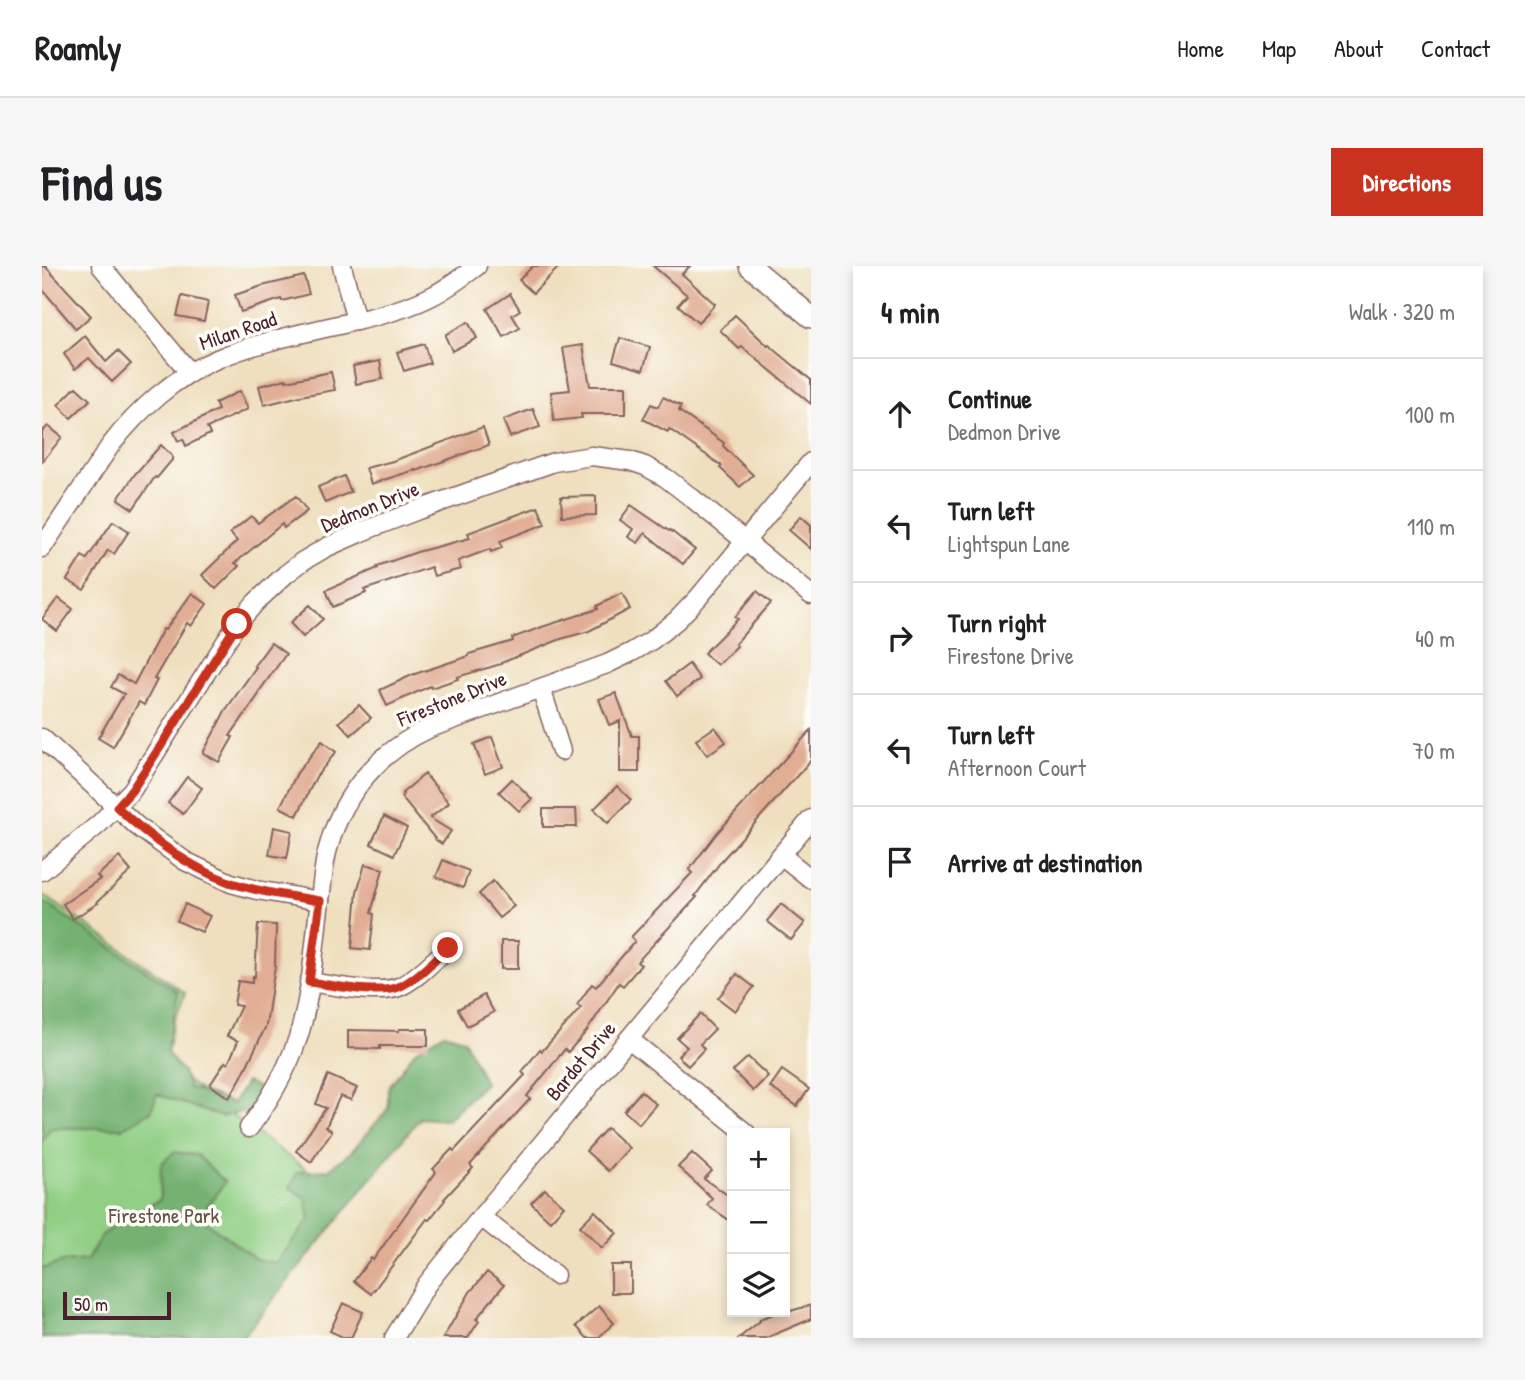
<!DOCTYPE html>
<meta charset="utf-8">
<style>
body{margin:0;font-family:"Patrick Hand",sans-serif;background:#f6f6f6;color:#202124}
.controls{position:absolute;right:21px;bottom:21px;display:grid;overflow:hidden;border-radius:0px;box-shadow:0 4px 10px #0003}
.controls button{width:63px;height:63px;display:grid;place-items:center;padding:0;border:0;border-bottom:2px solid #e0e0e0;background:#fff;color:#202124;font:35px sans-serif}
.scale{position:absolute;left:21px;bottom:18px;width:108px;box-sizing:border-box;padding-left:7px;border:4px solid #4a1f2b;border-top:0;font-size:19px;line-height:24px;white-space:nowrap;color:#4a1f2b;-webkit-text-stroke:5px #fdfcf7;paint-order:stroke}
.stop{position:absolute;width:21px;height:21px;margin:-16px;border:5px solid #c8321e;border-radius:50%;background:#fff}
.stop.end{background:#c8321e;border-color:#fff;box-shadow:0 2px 7px #0008}
.list{margin:0;padding:0;list-style:none}
h2{display:flex;justify-content:space-between;align-items:center;height:91px;margin:0;padding:0 28px;font-size:30px}
h2 small{font-size:23px;font-weight:400;color:#757577}
.list li{display:grid;grid-template-columns:46px 1fr auto;gap:21px;align-items:center;box-sizing:border-box;height:112px;padding:0 28px;border-top:2px solid #e0e0e0}
.list b{display:block;font-size:26px;white-space:nowrap}
.list p{margin:0;font-size:23px;white-space:nowrap;color:#757577}
.list em{font-size:23px;font-style:normal;color:#757577}
.icon{flex:none;width:38px;height:38px;fill:none;stroke:currentColor;stroke-width:2;stroke-linecap:round;stroke-linejoin:round}
.map{position:relative;flex:none;width:769px;height:1072px;overflow:hidden;border-radius:0px}
header{display:flex;align-items:center;gap:42px;box-sizing:border-box;height:98px;padding:0 35px;background:#fff;border-bottom:2px solid #e0e0e0}
header strong{font-size:33px}
nav{display:flex;gap:38px;margin-inline-start:auto;font-size:24px}
.intro{display:flex;align-items:center;justify-content:space-between;box-sizing:border-box;height:168px;padding:0 42px}
h1{margin:0;font-size:49px}
.button{padding:18px 32px;border-radius:0px;background:#c8321e;color:#fff;font-size:24px;font-weight:700}
main{display:flex;gap:42px;padding:0 42px}
aside{flex:1;background:#fff;border-radius:0px;box-shadow:0 4px 10px #0003}
.map>svg:first-child{display:block}
.green{fill:#91cf85;stroke:#6e7758;stroke-width:2}
.forest{fill:#74b272;stroke:#5f684e;stroke-width:2}
.building{fill:#e1ad94}
.lines{fill:none;stroke-linecap:round;stroke-linejoin:round}
.minor-casing{stroke:#84625e;stroke-width:21}
.tertiary-casing{stroke:#84625e;stroke-width:24}
.minor{stroke:#fff;stroke-width:18}
.tertiary{stroke:#fff;stroke-width:21}
.route{stroke:#c8321e;stroke-width:9}
.labels{text-anchor:middle;stroke-width:7;stroke-linejoin:round;paint-order:stroke}
.street-label{font-size:21px;fill:#4a1f2b;stroke:#fdfcf7}
.park-label{font-size:21px;fill:#5f5446;stroke:#fdfcf7}
</style>
<header>
<strong>Roamly</strong>
<nav><a>Home</a><a>Map</a><a>About</a><a>Contact</a></nav>
</header>
<div class="intro"><h1>Find us</h1><a class="button">Directions</a></div>
<main>
<div class="map">
<svg width="769" height="1072" viewBox="0 0 769 1072">
<rect width="100%" height="100%" fill="#fdfcf7"/>
<filter id="ink" filterUnits="userSpaceOnUse"><feTurbulence type="fractalNoise" baseFrequency=".0143" numOctaves="2"/><feDisplacementMap in="SourceGraphic" scale="14" xChannelSelector="R" yChannelSelector="G"/><feConvolveMatrix kernelMatrix="1 2 1 2 8 2 1 2 1" color-interpolation-filters="sRGB"/></filter>
<filter id="wash" filterUnits="userSpaceOnUse"><feTurbulence type="fractalNoise" baseFrequency=".00686" numOctaves="4" result="noise"/><feDisplacementMap in="SourceGraphic" scale="28" xChannelSelector="R" yChannelSelector="G"/><feGaussianBlur stdDeviation="1.57" result="paint"/><feColorMatrix in="noise" values="0 0 0 0 0 0 0 0 0 0 0 0 0 0 0 0 0 1.4 0 .05"/><feComposite in="paint" operator="in"/></filter>
<g filter="url(#wash)">
<rect width="100%" height="100%" fill="#efdfbe"/>
<!-- green -->
<path class="green" d="M0 628 143 727 117 793 207 862 307 934 195 1072H0Z"/>
<!-- forest -->
<g class="forest">
<path d="M0 635 136 726 125 787 141 806 147 822 191 837 204 816 220 823 204 845 179 851 115 828 109 845 81 862H9L0 875Z"/>
<path d="M402 767 422 773 443 817 405 854 378 852 200 1072H0V1003L20 996 45 994 59 970 83 951 118 934 119 898 132 886 155 889 183 916 158 951 214 993 234 997 268 953 264 933 248 922 256 906 286 904 310 885 346 843V822L373 785Z"/>
</g>
<g id="blocks">
<!-- building -->
<g class="building">
<path d="M0 0H3L49 50 34 63 0 23Z"/>
<path d="M491 0H518L491 27 477 14Z"/>
<path d="M611 0H648L640 8 673 38 656 57 636 39 645 29Z"/>
<path d="M262 10 267 28 240 35 239 33 199 46 193 29 220 20Z"/>
<path d="M468 28 478 44 470 49 478 62 462 71 445 43Z"/>
<path d="M140 30 166 36 162 55 135 50Z"/>
<path d="M693 49 726 80 727 79 769 114V138L700 81 697 83 678 64Z"/>
<path d="M426 56 435 72 410 85 404 72V68Z"/>
<path d="M43 70 64 96 76 85 89 98 70 116 47 92 33 103 22 88Z"/>
<path d="M578 72 608 81 601 104 571 95Z"/>
<path d="M382 78 388 97 362 105 355 86Z"/>
<path d="M541 79 548 120H584V148H539L540 152 512 155 509 126 528 124 521 82Z"/>
<path d="M338 95 341 113 314 118 311 100Z"/>
<path d="M289 106 293 124 258 130 222 139 217 120 244 113V115Z"/>
<path d="M34 121 48 134 29 152 16 139Z"/>
<path d="M198 125 206 143 165 162 168 168 144 180 141 173 136 175 132 166 176 144 173 137Z"/>
<path d="M621 131 639 140 637 145 682 177 681 180 711 209 698 221 678 202 680 200 627 163 626 166 601 153 609 138 616 141Z"/>
<path d="M491 143 498 161 468 171 461 154Z"/>
<path d="M6 160 20 171 0 196V166Z"/>
<path d="M441 161 447 179 374 205 373 204 329 218 324 202 351 195Z"/>
<path d="M119 179 130 190V194L115 212 113 211 91 243 76 233 93 208Z"/>
<path d="M302 210 309 226 283 237 276 221Z"/>
<path d="M254 230 265 245 242 262 240 258 193 297 197 300 174 323 160 309 195 275 188 267 209 250 216 257Z"/>
<path d="M554 230V249L520 250 519 231Z"/>
<path d="M589 239 627 265 628 264 653 284 641 298 603 267 596 277 586 271 591 263 578 254Z"/>
<path d="M496 241 503 258 458 275 460 282 449 286 448 283 416 295 419 303 392 310 389 301 322 324 324 327 291 341 284 324 336 302 335 300 375 286 428 272 426 267Z"/>
<path d="M759 250 769 259V283L747 264Z"/>
<path d="M71 255 87 265 72 288 66 284 42 324 25 314 40 290 45 293Z"/>
<path d="M715 325 729 337 693 378 695 380 675 399 662 387 696 353 693 351Z"/>
<path d="M150 327 165 338 149 360 145 357 112 413 115 414 102 439 97 436 71 481 56 472 82 428 69 421 76 409 92 418 121 363 123 364Z"/>
<path d="M580 327 588 343 547 365 519 373 459 397V398L415 411 416 413 389 422 388 420 345 440 338 424 370 409 427 390V388L471 375 470 372 500 361 556 343 555 340Z"/>
<path d="M16 332 31 343 15 365 0 353Z"/>
<path d="M268 339 281 353 261 371 248 357Z"/>
<path d="M229 377 244 388 216 427 217 428 188 470 191 471 177 496 161 487 183 445 214 401 212 400Z"/>
<path d="M647 398 658 413 635 430 624 415Z"/>
<path d="M574 427 590 470H597V506H578V455L567 459 557 433Z"/>
<path d="M317 439 329 452 309 469 297 456Z"/>
<path d="M673 461 684 476 665 489 654 474Z"/>
<path d="M769 464V494L681 593 653 630 655 631 595 696 599 699 581 720 577 717 544 766 526 786 523 783 485 830 488 833 428 899 431 902 402 933 403 934 387 954 385 953 329 1028 312 1015 329 992 331 994 394 906 391 903 410 883 412 885 483 809 480 806 498 783 500 785 539 742 535 739 550 718 554 721 593 675 589 671 650 607 647 604 675 567Z"/>
<path d="M450 471 461 501 443 508 432 478Z"/>
<path d="M280 475 294 486 274 511 255 550 238 541 255 507Z"/>
<path d="M383 508 407 537 388 552 409 565 400 578 394 574 359 531 361 528 360 527Z"/>
<path d="M145 511 160 522 141 548 126 537Z"/>
<path d="M470 513 490 533 477 545 457 526Z"/>
<path d="M575 520 589 534 566 557 552 543Z"/>
<path d="M501 543H534L535 561H501Z"/>
<path d="M342 550 365 562 352 589 329 578Z"/>
<path d="M232 561 250 565 245 592 227 589Z"/>
<path d="M77 591 89 605 55 636 56 637 31 653 21 638 58 613 55 610Z"/>
<path d="M401 594 427 605 421 622 394 611Z"/>
<path d="M323 598 341 603 329 647 332 648 328 684 310 682 315 626Z"/>
<path d="M451 615 472 640 457 652 437 628Z"/>
<path d="M143 638 168 650 160 666 135 655Z"/>
<path d="M739 638 763 657 749 674 725 655Z"/>
<path d="M216 658 234 659 233 700 224 760 199 812 187 832 168 819 183 796 186 798 196 775 185 770 199 740 192 739 196 715 210 717 211 710 213 711Z"/>
<rect x="459" y="675" width="17" height="28"/>
<path d="M695 708 712 721 693 745 676 732Z"/>
<path d="M442 729 452 746 425 760 416 743Z"/>
<path d="M658 748 673 763 658 778 662 783 646 800 636 790 645 781 635 772Z"/>
<path d="M357 763H386V780H338V783L306 782V764L357 765Z"/>
<path d="M706 791 726 810 711 825 691 805Z"/>
<path d="M740 804 767 823 755 840 728 821Z"/>
<path d="M286 809 315 822 309 834 298 830 284 861 290 865 269 896 254 885 284 842 274 838Z"/>
<path d="M599 825 614 838 597 858 582 845Z"/>
<path d="M565 862 587 882 566 905 544 885Z"/>
<path d="M650 887 670 905 662 913 690 932V956L665 939 670 932 636 901Z"/>
<path d="M503 923 522 940 508 955 489 937Z"/>
<path d="M553 945 575 967 560 982 538 960Z"/>
<rect x="569" y="999" width="20" height="28"/>
<path d="M445 1006 462 1019 434 1053 437 1055 426 1072H401L428 1026Z"/>
<path d="M301 1037 321 1046 309 1072H303L288 1065Z"/>
<path d="M769 1039V1053L724 1072H697L718 1055V1053L736 1046H743V1043L745 1046Z"/>
<path d="M557 1040 572 1057 556 1072H545L534 1060Z"/>
</g>
</g>
</g>
<g filter="url(#ink)">
<use href="#blocks" fill-opacity="0" stroke="#84625e" stroke-width="2"/>
<g class="lines">
<!-- minor casing -->
<g class="minor-casing">
<g id="minor">
<path d="M59 0 148 107"/>
<path d="M300 0 314 55"/>
<path d="M0 282 68 180C95 145 133 110 175 93 218 75 264 67 309 56 337 50 365 43 390 30 406 22 420 11 435 0"/>
<path d="M499 422 519 485"/>
<path d="M0 472 95 560 143 595 189 617 215 624 278 635"/>
<path d="M739 589 769 613"/>
<path d="M0 605 57 558 90 524 195 358 214 336 244 308 261 295 285 281 324 264 376 244 512 196 550 190 588 195 603 200 624 212 650 232 769 329"/>
<path d="M267 716C290 719 339 730 359 720 377 711 391 695 406 682"/>
<path d="M587 773 704 867"/>
<path d="M207 862C231 830 250 797 260 758 271 715 273 670 279 626 281 611 282 594 287 579 302 526 338 485 388 462L565 398 590 386 610 374 635 354 656 332 769 196"/>
<path d="M439 951 513 1009"/>
<path d="M352 1072 385 1018 439 951 769 553"/>
</g>
</g>
<!-- tertiary casing -->
<g class="tertiary-casing">
<path id="tertiary" d="M708 0 769 51"/>
</g>
<!-- minor -->
<use href="#minor" class="minor"/>
<!-- tertiary -->
<use href="#tertiary" class="tertiary"/>
</g>
</g>
<g class="lines" filter="url(#ink)">
<!-- route -->
<path class="route" d="M195 358 122 475 90 524 75 541C108 572 144 600 187 616 216 626 248 630 278 635L267 716C290 719 339 730 359 720 377 711 391 695 406 682"/>
</g>
<g class="labels">
<!-- street labels -->
<g class="street-label">
<text transform="translate(196 65) rotate(-19)" y="7">Milan Road</text>
<text transform="translate(328 241) rotate(-22)" y="7">Dedmon Drive</text>
<text transform="translate(410 433) rotate(-22)" y="7">Firestone Drive</text>
<text transform="translate(539 795) rotate(-50)" y="7">Bardot Drive</text>
</g>
<!-- park labels -->
<g class="park-label">
<text x="122" y="957">Firestone Park</text>
</g>
</g>
</svg>
<div class="controls">
<button>+</button>
<button>−</button>
<button><svg class="icon" aria-label="layers" viewBox="0 0 24 24"><path d="M12 4l9 5-9 5-9-5zM3 14l9 5 9-5"/></svg></button>
</div>
<div class="scale">50 m</div>
<div class="stop" style="left:195px;top:358px"></div>
<div class="stop end" style="left:406px;top:682px"></div>
</div>
<aside>
<h2>4 min<small>Walk · 320 m</small></h2>
<ul class="list">
<li><svg class="icon" aria-label="ahead" viewBox="0 0 24 24"><path d="M12 20V5M6 11l6-6 6 6"/></svg><div><b>Continue</b><p>Dedmon Drive</p></div><em>100 m</em></li>
<li><svg class="icon" aria-label="left" viewBox="0 0 24 24"><path d="M17 20v-9H6M10 6l-5 5 5 5"/></svg><div><b>Turn left</b><p>Lightspun Lane</p></div><em>110 m</em></li>
<li><svg class="icon" aria-label="right" viewBox="0 0 24 24"><path d="M7 20v-9h11M14 6l5 5-5 5"/></svg><div><b>Turn right</b><p>Firestone Drive</p></div><em>40 m</em></li>
<li><svg class="icon" aria-label="left" viewBox="0 0 24 24"><path d="M17 20v-9H6M10 6l-5 5 5 5"/></svg><div><b>Turn left</b><p>Afternoon Court</p></div><em>70 m</em></li>
<li><svg class="icon" aria-label="arrive" viewBox="0 0 24 24"><path d="M6 21V4h12l-3 4 3 4H6"/></svg><div><b>Arrive at destination</b></div></li>
</ul>
</aside>
</main>
